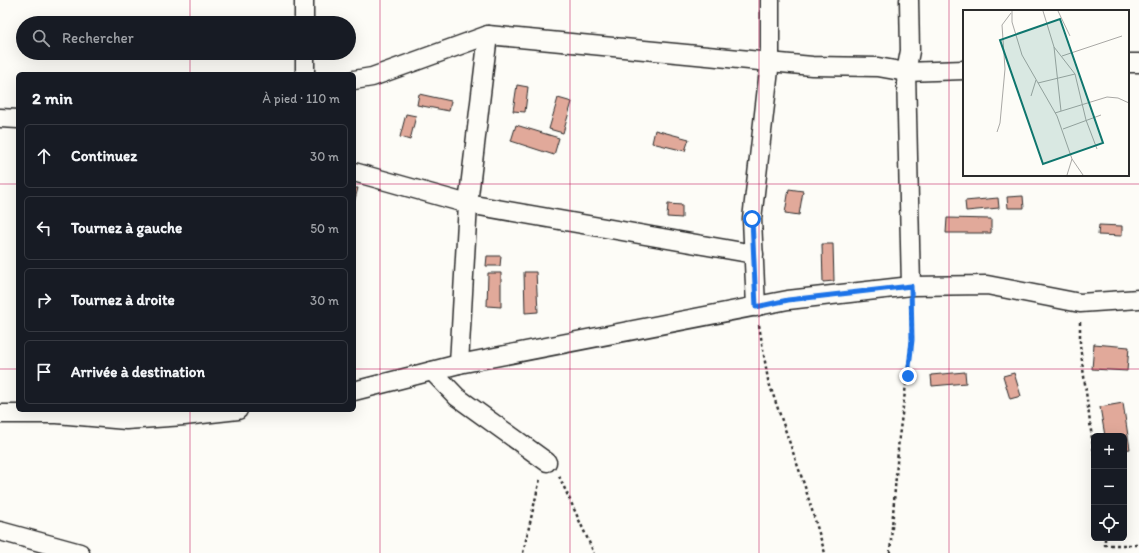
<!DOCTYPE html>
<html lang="fr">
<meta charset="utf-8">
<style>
body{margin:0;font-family:Itim,sans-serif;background:#242831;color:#f1f3f6}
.controls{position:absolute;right:12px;bottom:12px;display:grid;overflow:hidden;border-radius:6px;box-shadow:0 4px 16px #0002}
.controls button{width:36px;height:36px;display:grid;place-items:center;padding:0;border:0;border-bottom:1px solid #363941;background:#171b24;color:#f1f3f6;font:20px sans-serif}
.stop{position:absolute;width:12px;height:12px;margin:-9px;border:3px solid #1a73e8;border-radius:50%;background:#fff}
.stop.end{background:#1a73e8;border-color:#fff;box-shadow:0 1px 4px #0008}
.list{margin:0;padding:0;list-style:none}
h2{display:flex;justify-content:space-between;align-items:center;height:52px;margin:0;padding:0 16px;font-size:17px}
h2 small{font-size:13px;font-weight:400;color:#9ea1a6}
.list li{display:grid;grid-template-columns:26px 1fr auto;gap:12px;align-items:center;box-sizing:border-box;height:64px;margin:0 8px 8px;padding:0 8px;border:1px solid #363941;border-radius:6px}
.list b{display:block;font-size:15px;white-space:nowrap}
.list em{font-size:13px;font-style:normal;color:#9ea1a6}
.icon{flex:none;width:22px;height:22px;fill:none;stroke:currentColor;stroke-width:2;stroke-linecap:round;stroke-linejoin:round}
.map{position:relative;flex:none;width:1139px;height:553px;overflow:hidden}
.search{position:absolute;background:#171b24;box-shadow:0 4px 16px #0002;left:16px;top:16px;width:340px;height:44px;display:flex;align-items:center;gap:10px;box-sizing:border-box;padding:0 14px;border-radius:22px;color:#9ea1a6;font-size:15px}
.panel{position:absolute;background:#171b24;box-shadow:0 4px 16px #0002;left:16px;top:72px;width:340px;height:340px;border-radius:6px}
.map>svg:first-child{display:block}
.building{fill:#e1a99a;stroke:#2b2b2b}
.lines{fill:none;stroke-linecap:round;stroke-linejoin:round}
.street-casing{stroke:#2b2b2b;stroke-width:21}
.path{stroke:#2b2b2b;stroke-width:2.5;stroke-dasharray:3 3;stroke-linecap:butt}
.street{stroke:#fdfcf7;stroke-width:18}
.route{stroke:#1a73e8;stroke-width:5}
.grid{fill:none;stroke:#c2185b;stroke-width:1;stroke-opacity:0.55}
.inset-road{fill:none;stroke:#a9a8a5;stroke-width:1}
.view{fill:#0f766e;fill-opacity:0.15;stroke:#0f766e;stroke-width:2}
.inset-edge{fill:none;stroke:#2b2b2b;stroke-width:2}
</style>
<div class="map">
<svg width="1139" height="553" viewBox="0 0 1139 553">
<rect width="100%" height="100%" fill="#fdfcf7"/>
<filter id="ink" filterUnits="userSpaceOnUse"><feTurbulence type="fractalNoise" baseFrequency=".025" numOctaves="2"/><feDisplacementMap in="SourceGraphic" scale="8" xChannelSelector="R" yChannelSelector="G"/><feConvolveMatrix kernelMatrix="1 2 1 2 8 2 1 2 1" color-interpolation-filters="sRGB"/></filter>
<g filter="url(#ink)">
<!-- building -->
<g class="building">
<path d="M517 85 528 87 525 112 513 111Z"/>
<path d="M419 94 451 101 449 111 417 105Z"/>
<path d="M558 98 572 102 563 133 549 129Z"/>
<path d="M406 114 416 116 410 140 400 137Z"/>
<path d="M516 125 559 138 554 155 511 141Z"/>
<path d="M655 130 689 139 685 151 652 143Z"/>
<path d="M354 188H358L354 203Z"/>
<path d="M789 189 803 191 799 215 785 213Z"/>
<path d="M1023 196 1024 208H1008L1007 197Z"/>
<path d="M998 198 999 208 966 211 965 201Z"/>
<path d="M668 204 682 205V218L667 217Z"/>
<path d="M947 218 991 219V233H946Z"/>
<path d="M1099 225 1122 226V236L1098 235Z"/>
<path d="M822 244H833L834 281 823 282Z"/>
<path d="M487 256H501L500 266H486Z"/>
<path d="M524 272H536L538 312 525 313Z"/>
<path d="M488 273H501V307L487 306Z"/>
<path d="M1094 344 1129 347 1127 371 1092 369Z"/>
<path d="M965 372 966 383 932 386 931 375Z"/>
<path d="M1014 373 1021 396 1010 399 1003 376Z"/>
<path d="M1123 403 1130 449 1124 450V436H1105L1100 407Z"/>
</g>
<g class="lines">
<!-- street casing -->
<g class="street-casing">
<g id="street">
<path d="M304 0V23"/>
<path d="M909 0 910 51 906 72 911 286"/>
<path d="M305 53V74"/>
<path d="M1128 63H1139"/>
<path d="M354 80 372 77 488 35 812 66 878 67 906 72 964 70"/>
<path d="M0 118 18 119"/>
<path d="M354 172 468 204 754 254"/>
<path d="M756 307 752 219 770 61V0"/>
<path d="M459 364 468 204 488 35"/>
<path d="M432 371 457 397 547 462"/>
<path d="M354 391 459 364 788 300 911 286 987 285 1080 303 1139 299"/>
<path d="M0 414H57L126 420 184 416 238 410"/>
<path d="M0 531 80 553"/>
</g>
</g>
<!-- path -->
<g class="path">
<path d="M1080 322V345L1094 454"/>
<path d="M759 325 768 380 805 487 825 553"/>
<path d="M559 476 594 553"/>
<path d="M1105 538V545H1139"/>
<path d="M523 553 540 479"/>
<path d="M890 553 899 437 912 340 911 305"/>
</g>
<!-- street -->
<use href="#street" class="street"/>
</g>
</g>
<g class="lines" filter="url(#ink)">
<!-- route -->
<path class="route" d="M752 219 756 307 788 300 911 286 912 340 908 376"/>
</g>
<!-- grid -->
<path class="grid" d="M190 0V23M380 0V553M570 0V553M759 0V553M949 0V553M190 53V74M0 184H18M354 184H1139M0 369H18M354 369H1139M190 410V553"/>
<!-- overview -->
<g transform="translate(963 10)">
<rect width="166" height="166" fill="#fdfcf7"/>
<path class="inset-road" d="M49 1V12L59 45 94 106 109 149 120 165M80 1 91 37 98 101M95 1 107 26M91 37 112 64 123 110 134 139M99 46 159 26M75 73 112 64M68 86 73 70M92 103 144 87 155 88 166 93M100 119 138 105M34 122 37 113 42 59 39 15 48 3M104 165 109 149"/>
<path class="view" d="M97 9 140 133 80 154 37 30Z"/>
<rect width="166" height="166" class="inset-edge"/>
</g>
</svg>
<div class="controls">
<button>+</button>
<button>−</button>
<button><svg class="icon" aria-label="locate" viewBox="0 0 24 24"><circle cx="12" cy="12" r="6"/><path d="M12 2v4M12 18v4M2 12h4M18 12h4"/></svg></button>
</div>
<div class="stop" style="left:752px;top:219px"></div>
<div class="stop end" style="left:908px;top:376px"></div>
<div class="search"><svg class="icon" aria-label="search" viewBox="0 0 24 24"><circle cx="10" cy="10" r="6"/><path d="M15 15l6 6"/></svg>Rechercher</div>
<section class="panel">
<h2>2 min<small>À pied · 110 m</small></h2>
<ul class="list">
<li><svg class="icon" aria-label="ahead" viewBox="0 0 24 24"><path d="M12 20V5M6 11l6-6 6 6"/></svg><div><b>Continuez</b></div><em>30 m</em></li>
<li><svg class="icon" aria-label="left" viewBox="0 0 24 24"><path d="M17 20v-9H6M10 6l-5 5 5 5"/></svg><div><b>Tournez à gauche</b></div><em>50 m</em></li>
<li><svg class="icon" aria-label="right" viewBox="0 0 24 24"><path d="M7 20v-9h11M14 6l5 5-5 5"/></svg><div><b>Tournez à droite</b></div><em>30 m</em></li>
<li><svg class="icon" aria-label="arrive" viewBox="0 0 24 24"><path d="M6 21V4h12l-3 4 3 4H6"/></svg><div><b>Arrivée à destination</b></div></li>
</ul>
</section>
</div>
